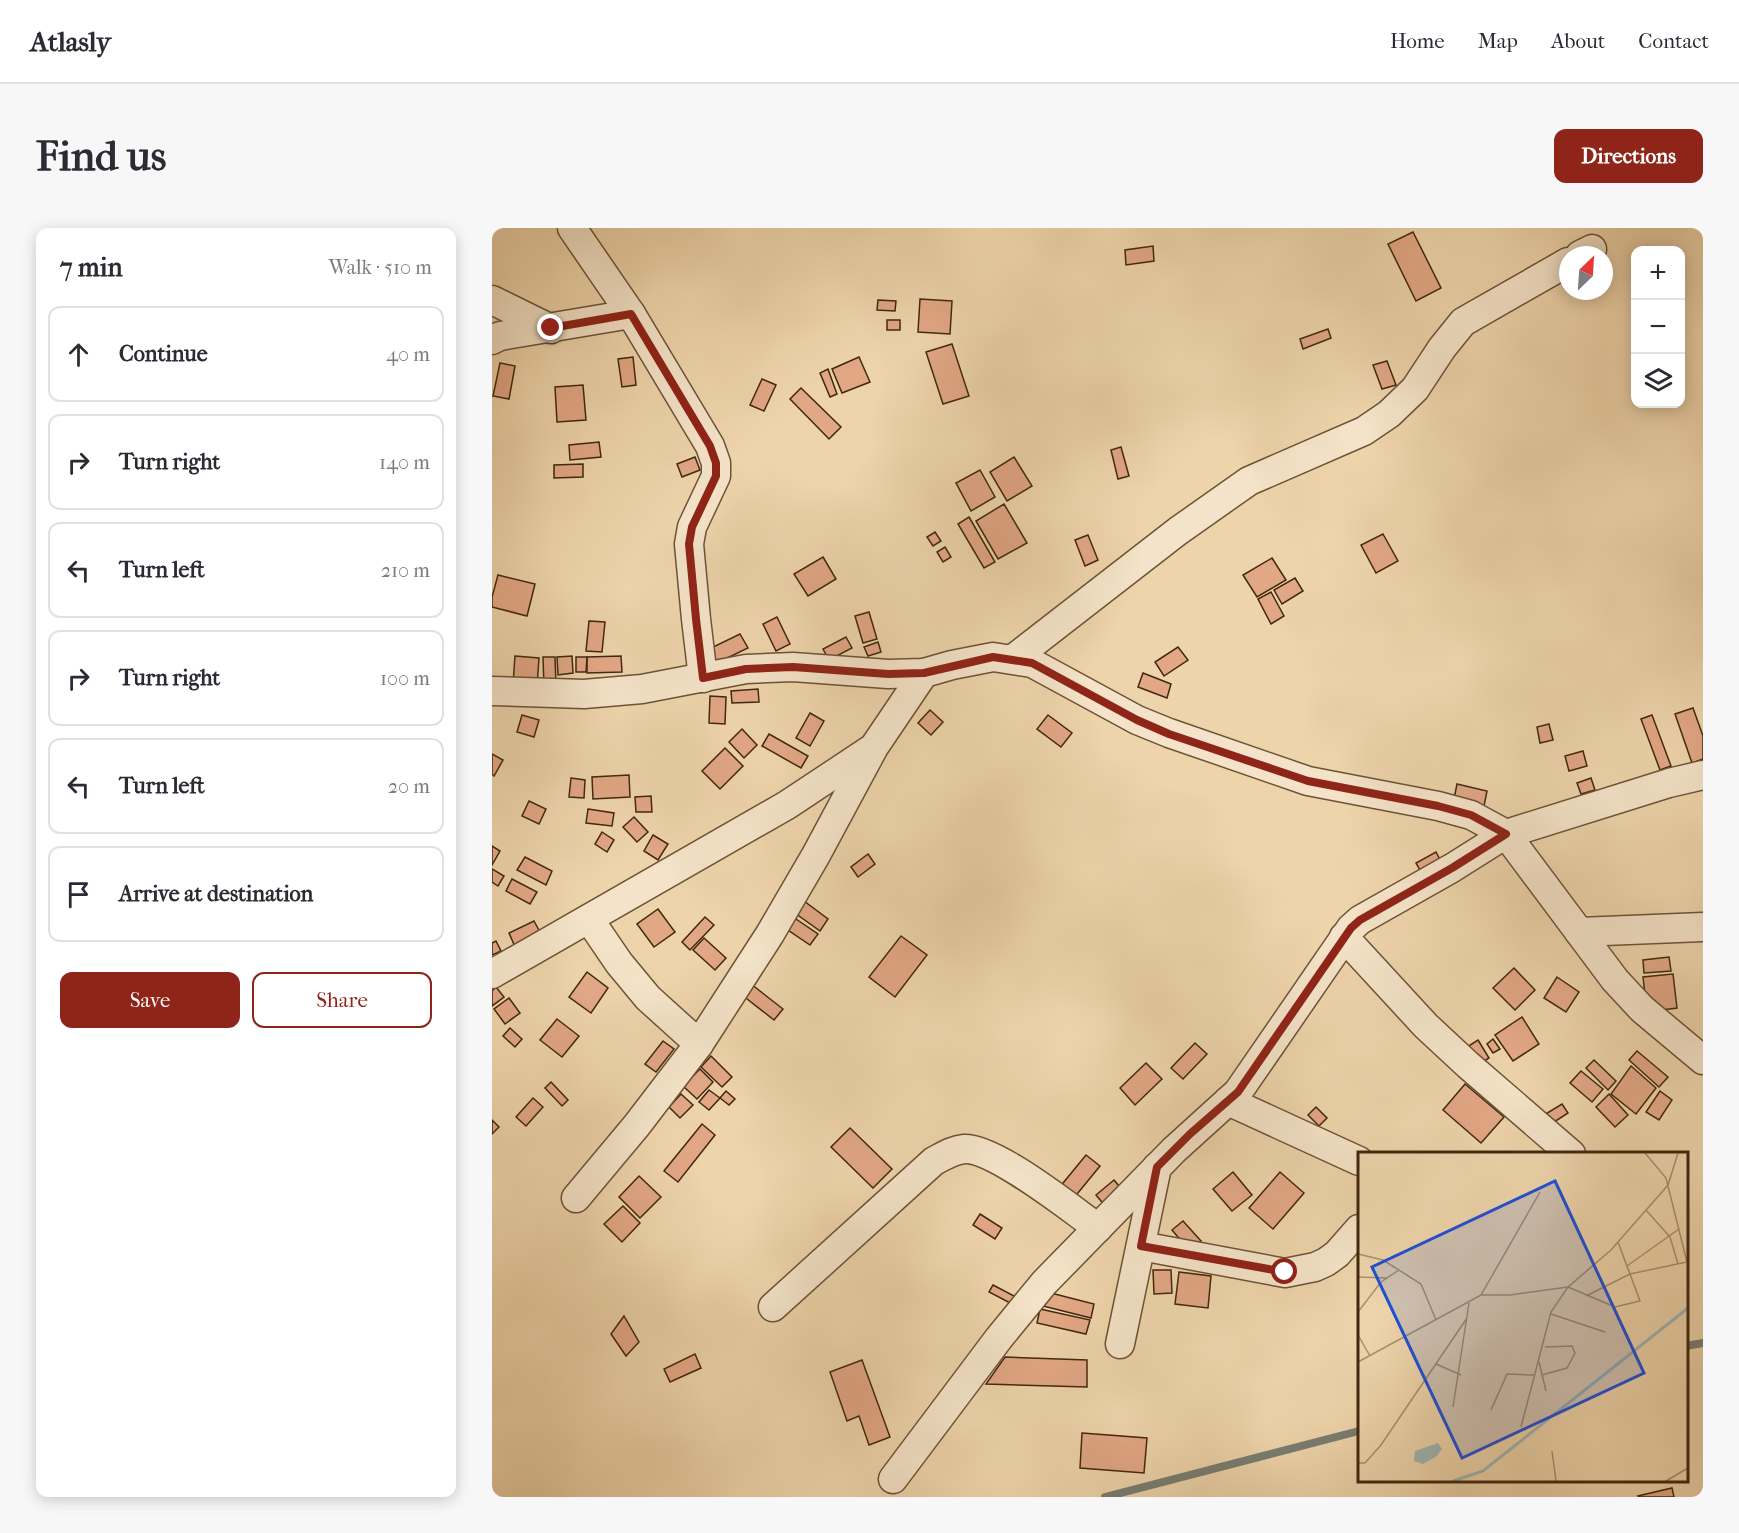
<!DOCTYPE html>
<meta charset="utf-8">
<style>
body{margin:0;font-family:"IM FELL French Canon",serif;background:#f7f7f7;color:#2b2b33}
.controls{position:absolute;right:18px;top:18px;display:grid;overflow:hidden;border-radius:12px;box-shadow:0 3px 15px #0003}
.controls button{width:54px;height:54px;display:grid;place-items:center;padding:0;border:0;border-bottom:2px solid #e1e1e2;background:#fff;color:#2b2b33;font:30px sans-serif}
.compass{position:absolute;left:1067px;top:18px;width:54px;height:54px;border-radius:50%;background:#fff;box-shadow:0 3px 15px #0003;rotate:25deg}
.stop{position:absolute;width:18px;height:18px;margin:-14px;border:4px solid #8f2418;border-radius:50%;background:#fff}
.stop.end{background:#8f2418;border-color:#fff;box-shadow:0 2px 6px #0008}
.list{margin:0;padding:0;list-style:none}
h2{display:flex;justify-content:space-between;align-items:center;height:78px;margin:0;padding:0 24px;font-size:26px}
h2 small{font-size:20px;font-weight:400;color:#7c7c81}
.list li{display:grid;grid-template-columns:39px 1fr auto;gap:18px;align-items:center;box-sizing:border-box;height:96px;margin:0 12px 12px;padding:0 12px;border:2px solid #e1e1e2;border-radius:12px}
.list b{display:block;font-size:22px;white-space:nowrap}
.list em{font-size:20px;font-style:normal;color:#7c7c81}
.actions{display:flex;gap:12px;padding:18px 24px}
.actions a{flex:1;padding:14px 0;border:2px solid #8f2418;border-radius:12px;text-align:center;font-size:21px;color:#8f2418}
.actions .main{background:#8f2418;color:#fff}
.icon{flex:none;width:33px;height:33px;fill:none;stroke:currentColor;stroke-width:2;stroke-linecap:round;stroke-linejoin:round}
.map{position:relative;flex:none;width:1211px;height:1269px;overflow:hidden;border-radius:12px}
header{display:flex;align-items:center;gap:36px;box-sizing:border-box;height:84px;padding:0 30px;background:#fff;border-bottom:2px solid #e1e1e2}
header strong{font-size:28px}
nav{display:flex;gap:33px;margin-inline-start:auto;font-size:21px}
.intro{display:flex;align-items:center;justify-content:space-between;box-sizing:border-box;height:144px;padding:0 36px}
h1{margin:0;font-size:42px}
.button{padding:15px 27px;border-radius:12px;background:#8f2418;color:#fff;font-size:21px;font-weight:700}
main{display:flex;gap:36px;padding:0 36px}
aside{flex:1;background:#fff;border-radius:12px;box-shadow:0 3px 15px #0003}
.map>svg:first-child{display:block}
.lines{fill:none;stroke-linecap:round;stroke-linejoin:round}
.stream{stroke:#797d73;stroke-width:8}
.building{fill:#e2a785;stroke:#40280f;stroke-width:1.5}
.street-casing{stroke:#6c5336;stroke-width:31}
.street{stroke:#f4e3c8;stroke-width:28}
.route{stroke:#8f2418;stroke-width:8}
.inset-river{fill:none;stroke:#9fb5b5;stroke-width:3}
.inset-road{fill:none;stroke:#a88f6d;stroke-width:1.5}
.view{fill:#1d4ed8;fill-opacity:0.15;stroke:#1d4ed8;stroke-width:3}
.inset-edge{fill:none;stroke:#40280f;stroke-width:3}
</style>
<header>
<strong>Atlasly</strong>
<nav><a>Home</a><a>Map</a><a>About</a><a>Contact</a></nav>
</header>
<div class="intro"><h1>Find us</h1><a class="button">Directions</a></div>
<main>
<aside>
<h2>7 min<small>Walk · 510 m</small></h2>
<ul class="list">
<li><svg class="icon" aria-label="ahead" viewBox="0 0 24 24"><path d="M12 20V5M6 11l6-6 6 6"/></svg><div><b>Continue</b></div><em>40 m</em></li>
<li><svg class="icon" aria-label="right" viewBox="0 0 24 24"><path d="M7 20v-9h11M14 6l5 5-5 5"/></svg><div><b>Turn right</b></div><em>140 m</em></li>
<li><svg class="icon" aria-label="left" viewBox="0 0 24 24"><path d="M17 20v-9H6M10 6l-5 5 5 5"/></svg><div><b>Turn left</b></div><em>210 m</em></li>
<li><svg class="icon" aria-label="right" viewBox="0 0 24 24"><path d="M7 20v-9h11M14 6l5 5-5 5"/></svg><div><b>Turn right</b></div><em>100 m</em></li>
<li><svg class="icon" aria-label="left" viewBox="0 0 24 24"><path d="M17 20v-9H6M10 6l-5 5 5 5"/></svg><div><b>Turn left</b></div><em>20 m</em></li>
<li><svg class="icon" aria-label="arrive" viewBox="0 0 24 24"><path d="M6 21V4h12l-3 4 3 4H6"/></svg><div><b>Arrive at destination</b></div></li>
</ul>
<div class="actions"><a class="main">Save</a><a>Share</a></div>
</aside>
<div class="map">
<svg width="1211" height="1269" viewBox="0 0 1211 1269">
<rect width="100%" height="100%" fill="#eed4ab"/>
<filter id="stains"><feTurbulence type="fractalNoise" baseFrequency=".00333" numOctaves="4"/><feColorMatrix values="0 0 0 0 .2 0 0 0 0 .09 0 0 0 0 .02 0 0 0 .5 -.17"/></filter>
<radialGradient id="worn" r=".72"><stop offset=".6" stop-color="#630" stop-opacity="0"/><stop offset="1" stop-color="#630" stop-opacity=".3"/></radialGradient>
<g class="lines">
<!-- stream -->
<g class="stream">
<path d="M1194 1118 1211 1115"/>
<path d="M613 1269 867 1203"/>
</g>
</g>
<!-- building -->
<g class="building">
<path d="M921 4 949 60 924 73 896 16Z"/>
<path d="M661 18 662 33 634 37 633 22Z"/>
<path d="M428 71 460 73 458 106 426 104Z"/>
<path d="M386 72 404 73 403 83 385 82Z"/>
<rect x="395" y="92" width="13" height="10"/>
<path d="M836 101 839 110 811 121 808 111Z"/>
<path d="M460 116 477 168 451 176 434 124Z"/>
<path d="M141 129 144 157 130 159 126 131Z"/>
<path d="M367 129 378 154 350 165 340 141Z"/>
<path d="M895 133 904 157 890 161 881 137Z"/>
<path d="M8 135 23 138 17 171 1 168Z"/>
<path d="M336 141 345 166 338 169 328 145Z"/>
<path d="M270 151 284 157 272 183 258 177Z"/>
<path d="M91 157 94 192 65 194 63 159Z"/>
<path d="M309 160 349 199 337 211 298 171Z"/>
<path d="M107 214 109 229 78 232 77 217Z"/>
<path d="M629 219 637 248 626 251 619 222Z"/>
<path d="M203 229 208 242 190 249 185 236Z"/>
<path d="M522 229 540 258 515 273 498 244Z"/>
<path d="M91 236V249L62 250V237Z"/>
<path d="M488 242 503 269 479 283 464 255Z"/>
<path d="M512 276 535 315 506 331 484 293Z"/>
<path d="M477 289 503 334 492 340 466 296Z"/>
<path d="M443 304 449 313 441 318 435 309Z"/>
<path d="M891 306 906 333 884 345 869 317Z"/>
<path d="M596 307 606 332 593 338 583 312Z"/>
<path d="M453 319 459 329 451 334 445 324Z"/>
<path d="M331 329 344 351 316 368 302 346Z"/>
<path d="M780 330 794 352 765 369 751 347Z"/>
<path d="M6 347 43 356 35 388 0 379V369Z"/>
<path d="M803 350 811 363 790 376 782 362Z"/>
<path d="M779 364 792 388 779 396 766 371Z"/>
<path d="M377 384 385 411 371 415 363 388Z"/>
<path d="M285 389 298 416 284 423 271 396Z"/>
<path d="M97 393 113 394 110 424 94 423Z"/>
<path d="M248 406 256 420 225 435 217 421Z"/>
<path d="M354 409 360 420 337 432 331 421Z"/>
<path d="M386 414 389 424 376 428 372 419Z"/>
<path d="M686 419 696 432 672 448 663 434Z"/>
<path d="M23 428 47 430 45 458 21 456Z"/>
<path d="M80 428 81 445 66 447 65 429Z"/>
<path d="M129 428 130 444 95 445V429Z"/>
<path d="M51 429H63L64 458 52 459Z"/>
<path d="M84 429H95L94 444H84Z"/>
<path d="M651 445 679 456 675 470 646 459Z"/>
<path d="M266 461 267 474 240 475 239 463Z"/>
<path d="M218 468 234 469 233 496 217 495Z"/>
<path d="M1201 480 1211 508V531L1200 535 1183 486Z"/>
<path d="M438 482 451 494 439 507 426 495Z"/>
<path d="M318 485 332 493 318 518 304 510Z"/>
<path d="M30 487 47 492 42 509 25 504Z"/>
<path d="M556 487 580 505 569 519 545 501Z"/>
<path d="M1160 487 1179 538 1168 542 1149 491Z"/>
<path d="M1057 496 1061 512 1048 515 1045 499Z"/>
<path d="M250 501 265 517 252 530 237 514Z"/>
<path d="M277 506 316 528 309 540 270 518Z"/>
<path d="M233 520 251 538 228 561 210 543Z"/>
<path d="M1091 523 1095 538 1077 543 1073 528Z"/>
<path d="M0 526 11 532 2 548 0 546Z"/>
<path d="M137 547 138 569 101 571 100 549Z"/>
<path d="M79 550 93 552 92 570 77 569Z"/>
<path d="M1099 550 1103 562 1089 566 1085 555Z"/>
<path d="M965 556 995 563 992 578 962 571Z"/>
<path d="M159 568 160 584H144L143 569Z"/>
<path d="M37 573 54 581 47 596 30 588Z"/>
<path d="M96 581 122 585 120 598 94 595Z"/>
<path d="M142 589 156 604 145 614 131 599Z"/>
<path d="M110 604 122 612 115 624 103 616Z"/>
<path d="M161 607 176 616 166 632 152 623Z"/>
<path d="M0 618 8 623 0 637Z"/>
<path d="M944 624 952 639 932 649 924 635Z"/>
<path d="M376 626 383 636 366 649 359 639Z"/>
<path d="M33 629 60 643 54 657 25 642Z"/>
<path d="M0 641 12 648 6 658 0 654Z"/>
<path d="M20 651 45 664 38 676 14 663Z"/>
<path d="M312 673 336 691 328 703 303 685Z"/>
<path d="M166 681 183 704 162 719 145 696Z"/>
<path d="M213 689 222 697 198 722 190 714Z"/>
<path d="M301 689 326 706 318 717 293 700Z"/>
<path d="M42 693 50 708 24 721 17 705Z"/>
<path d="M409 708 435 727 403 769 377 749Z"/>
<path d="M212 710 234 730 223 742 201 722Z"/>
<path d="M4 713 9 723 0 727V715Z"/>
<path d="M1177 729 1179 743 1152 745 1151 732Z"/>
<path d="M1022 740 1043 762 1023 782 1001 760Z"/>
<path d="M95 744 116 760 99 785 77 769Z"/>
<path d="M1181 746 1185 780 1155 784 1151 749Z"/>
<path d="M1065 749 1087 764 1074 784 1052 770Z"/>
<path d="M259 756 291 781 282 792 250 767Z"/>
<path d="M4 759 12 769 0 778V763Z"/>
<path d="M17 770 28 785 13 796 2 781Z"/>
<path d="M1030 789 1047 816 1021 833 1003 807Z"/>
<path d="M65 791 87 808 70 829 48 812Z"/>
<path d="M18 800 30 811 23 819 11 808Z"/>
<path d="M1001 811 1008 821 1001 825 995 816Z"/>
<path d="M986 812 997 830 986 837 975 819Z"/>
<path d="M171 813 182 821 164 844 153 836Z"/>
<path d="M703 815 715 826 691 851 679 840Z"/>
<path d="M1145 823 1176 849 1167 859 1137 832Z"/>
<path d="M219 828 240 849 230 859 209 839Z"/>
<path d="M1102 832 1124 853 1116 862 1094 840Z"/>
<path d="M654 835 670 851 643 877 628 860Z"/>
<path d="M1139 838 1164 860 1144 886 1119 866Z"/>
<path d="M208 841 221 854 205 871 191 858Z"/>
<path d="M1089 843 1111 861 1100 874 1078 855Z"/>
<path d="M59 854 76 872 70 878 53 860Z"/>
<path d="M973 856 1012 889 989 915 951 882Z"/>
<path d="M217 862 228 870 217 882 207 874Z"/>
<path d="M234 863 243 871 237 877 228 870Z"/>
<path d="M1168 863 1180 872 1167 892 1154 884Z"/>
<path d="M189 866 201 877 188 890 177 879Z"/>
<path d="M1117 866 1136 887 1123 899 1104 879Z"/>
<path d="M41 870 51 879 34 898 24 889Z"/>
<path d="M1070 876 1076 885 1053 900 1047 890Z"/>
<path d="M824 879 835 890 827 898 816 887Z"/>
<path d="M0 892 7 899 0 906Z"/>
<path d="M210 896 223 907 186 954 172 943Z"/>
<path d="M358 900 400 941 381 960 339 919Z"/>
<path d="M594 927 608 938 581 971 567 960Z"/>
<path d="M741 944 760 967 740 983 721 961Z"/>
<path d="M788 944 812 965 781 1001 757 980Z"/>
<path d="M147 948 169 969 148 990 127 969Z"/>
<path d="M622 952 632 964 614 979 604 967Z"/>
<path d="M131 978 148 995 130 1014 112 996Z"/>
<path d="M488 986 510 1000 503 1011 481 997Z"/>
<path d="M691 993 709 1013 698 1023 680 1002Z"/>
<path d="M661 1042H679L680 1065 662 1066Z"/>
<path d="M687 1044 719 1048 716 1080 683 1076Z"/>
<path d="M501 1057 526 1070 522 1077 497 1064Z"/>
<path d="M555 1064 602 1076 599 1090 551 1078Z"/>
<path d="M548 1081 598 1092 594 1106 545 1095Z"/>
<path d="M132 1088 147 1114 134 1128 119 1106Z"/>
<path d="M203 1126 209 1140 178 1154 172 1141Z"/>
<path d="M513 1129 595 1132V1159L494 1156Z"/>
<path d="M370 1132 398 1209 377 1217 367 1188 355 1193 338 1144Z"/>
<path d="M590 1205 655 1210 652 1245 588 1240Z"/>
<path d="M1180 1260 1182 1269H1147L1146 1268Z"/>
</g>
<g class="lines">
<!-- street casing -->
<g class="street-casing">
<g id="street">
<path d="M80 0 139 86 218 218 224 235V248L200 299 197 316 204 391 211 450"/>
<path d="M1088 27 1100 21"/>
<path d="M0 72 59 101"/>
<path d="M0 112 8 108 139 86"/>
<path d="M521 431 686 303 757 253 872 203 897 186 923 161 950 120 971 94 1076 34"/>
<path d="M0 463 92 466 150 461 254 441 301 439 396 446 432 445 460 437 501 429 540 435 645 492 677 505 816 553 946 578 979 587 1014 606 1177 555 1211 547"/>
<path d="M97 691 127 735 156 770 207 816"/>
<path d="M1087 704 1211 699"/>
<path d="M852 709 934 798 976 837 1079 926"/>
<path d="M0 746 295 577 378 522"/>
<path d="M736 873 867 933"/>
<path d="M84 970 145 897 207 816 278 706 324 627 382 519 432 445"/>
<path d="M649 1018 793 1045 823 1039 834 1034 845 1026 867 1001"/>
<path d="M281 1079 442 933C452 928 461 922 472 921 502 919 579 981 606 1000"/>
<path d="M628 1116 665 939"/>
<path d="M401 1251 507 1110 552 1055 682 922 746 864 859 700 868 692 960 640 1014 606 1123 752 1150 781 1211 832"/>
</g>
</g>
<!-- street -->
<use href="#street" class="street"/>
</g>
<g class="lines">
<!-- route -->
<path class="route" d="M59 100 139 86 218 218 224 235V248L200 299 197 316 204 391 211 450 254 441 301 439 396 446 432 445 501 429 540 435 645 492 677 506 816 553 946 578 979 587 1014 606 960 640 868 692 859 700 746 864 698 906 665 939 649 1018 793 1044"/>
</g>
<!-- overview -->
<g transform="translate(866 924)">
<rect width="330" height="330" fill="#eed4ab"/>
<path d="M80 291 84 297 79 304 65 312 56 309 57 299Z" fill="#9fb5b5"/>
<path class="inset-river" d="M95 329 125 319 330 156"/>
<path class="inset-road" d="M288 58 312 85 320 112M0 102 25 108 63 132 78 168M269 114 321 77M0 125 29 126M123 143 182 40M228 144 272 122 329 110 308 26 287 1M0 160 23 130 41 118M193 162 247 180M0 183 12 204M0 210 123 143H152L210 135 253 98 310 33 320 1M181 210 188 239M78 212 103 223M184 223 209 216 217 201 214 194 187 195M95 255 111 151M133 258 149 222 176 223M163 275 193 160 210 135 257 155 282 149 260 90M194 299 198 329M0 311H7L23 293 109 166M308 329 330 316"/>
<path class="view" d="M197 29 286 221 104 306 14 115Z"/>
<rect width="330" height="330" class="inset-edge"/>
</g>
<rect width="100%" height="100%" filter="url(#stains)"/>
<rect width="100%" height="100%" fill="url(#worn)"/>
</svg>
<div class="controls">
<button>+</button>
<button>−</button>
<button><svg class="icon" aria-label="layers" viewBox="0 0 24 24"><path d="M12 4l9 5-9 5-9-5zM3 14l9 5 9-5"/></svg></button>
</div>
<svg class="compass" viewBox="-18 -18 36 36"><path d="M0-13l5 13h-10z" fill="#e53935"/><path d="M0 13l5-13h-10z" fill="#7c7c81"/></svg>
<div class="stop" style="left:793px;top:1044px"></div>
<div class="stop end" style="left:59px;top:100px"></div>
</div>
</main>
